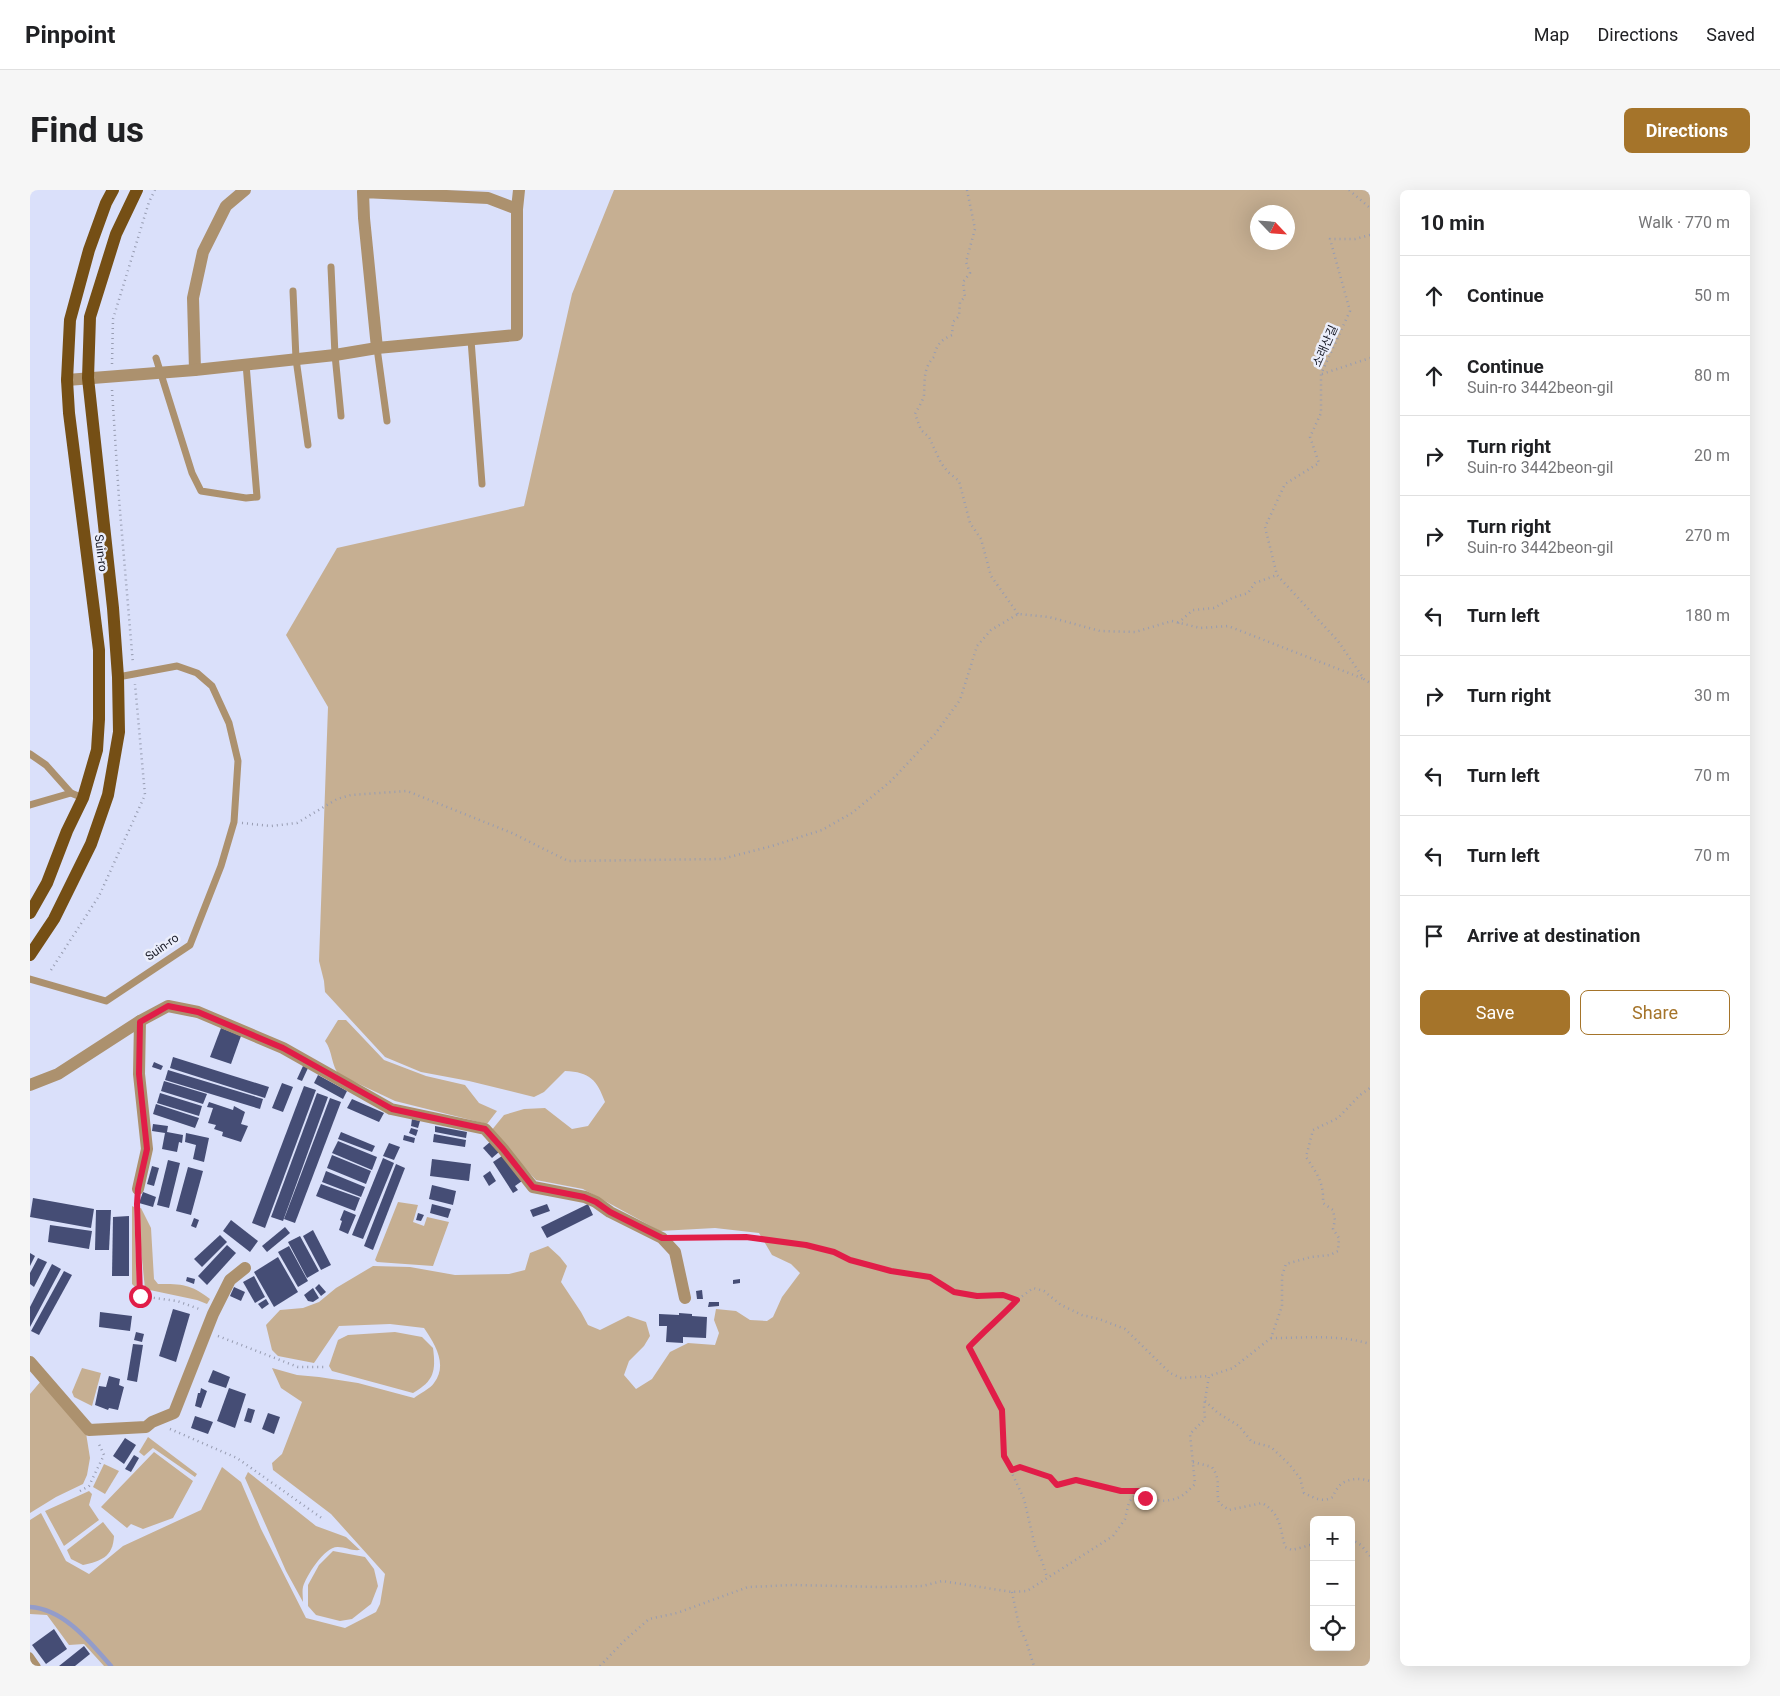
<!DOCTYPE html>
<meta charset="utf-8">
<style>
body{margin:0;font-family:Roboto,"Noto Sans KR",sans-serif;background:#f6f6f6;color:#202124}
.controls{position:absolute;right:15px;bottom:15px;display:grid;overflow:hidden;border-radius:8px;box-shadow:0 5px 20px #0002}
.controls button{width:45px;height:45px;display:grid;place-items:center;padding:0;border:0;border-bottom:1px solid #e0e0e0;background:#fff;color:#202124;font:25px sans-serif}
.compass{position:absolute;left:1220px;top:15px;width:45px;height:45px;border-radius:50%;background:#fff;box-shadow:0 5px 20px #0002;rotate:116deg}
.stop{position:absolute;width:15px;height:15px;margin:-11px;border:4px solid #e11d48;border-radius:50%;background:#fff}
.stop.end{background:#e11d48;border-color:#fff;box-shadow:0 1px 5px #0008}
.list{margin:0;padding:0;list-style:none}
h2{display:flex;justify-content:space-between;align-items:center;height:65px;margin:0;padding:0 20px;font-size:21px}
h2 small{font-size:16px;font-weight:400;color:#757577}
.list li{display:grid;grid-template-columns:32px 1fr auto;gap:15px;align-items:center;box-sizing:border-box;height:80px;padding:0 20px;border-top:1px solid #e0e0e0}
.list b{display:block;font-size:19px;white-space:nowrap}
.list p{margin:0;font-size:16px;white-space:nowrap;color:#757577}
.list em{font-size:16px;font-style:normal;color:#757577}
.actions{display:flex;gap:10px;padding:15px 20px}
.actions a{flex:1;padding:11px 0;border:1px solid #a5742a;border-radius:8px;text-align:center;font-size:18px;color:#a5742a}
.actions .main{background:#a5742a;color:#fff}
.icon{flex:none;width:28px;height:28px;fill:none;stroke:currentColor;stroke-width:2;stroke-linecap:round;stroke-linejoin:round}
.map{position:relative;flex:none;width:1340px;height:1476px;overflow:hidden;border-radius:8px}
header{display:flex;align-items:center;gap:30px;box-sizing:border-box;height:70px;padding:0 25px;background:#fff;border-bottom:1px solid #e0e0e0}
header strong{font-size:24px}
nav{display:flex;gap:28px;margin-inline-start:auto;font-size:18px}
.intro{display:flex;align-items:center;justify-content:space-between;box-sizing:border-box;height:120px;padding:0 30px}
h1{margin:0;font-size:35px}
.button{padding:12px 22px;border-radius:8px;background:#a5742a;color:#fff;font-size:18px;font-weight:700}
main{display:flex;gap:30px;padding:0 30px}
aside{flex:1;background:#fff;border-radius:8px;box-shadow:0 5px 20px #0002}
.map>svg:first-child{display:block}
.green{fill:#c6af92;fill-rule:evenodd}
.lines{fill:none;stroke-linecap:round;stroke-linejoin:round}
.stream{stroke:#939cca;stroke-width:4.5}
.building{fill:#454d75}
.path{stroke:#979cb1;stroke-width:2.5;stroke-dasharray:1 4;stroke-linecap:butt}
.lane{stroke:#ac916e;stroke-width:7}
.street{stroke:#ac916e;stroke-width:12}
.primary{stroke:#754f15;stroke-width:12}
.route{stroke:#e11d48;stroke-width:6}
.labels{text-anchor:middle;stroke-width:5;stroke-linejoin:round;paint-order:stroke}
.street-label{font-size:12px;fill:#171925;stroke:#ebeefb}
</style>
<header>
<strong>Pinpoint</strong>
<nav><a>Map</a><a>Directions</a><a>Saved</a></nav>
</header>
<div class="intro"><h1>Find us</h1><a class="button">Directions</a></div>
<main>
<div class="map">
<svg width="1340" height="1476" viewBox="0 0 1340 1476">
<rect width="100%" height="100%" fill="#dae0fa"/>
<!-- green -->
<g class="green">
<path d="M584 0H1340V1476H74L54 1454 39 1455 17 1425 0 1424V1330L11 1323 36 1371 59 1384 93 1356 171 1320 192 1277 211 1292 231 1339 276 1428 315 1438 346 1422 350 1414 355 1384 301 1324 243 1280 242 1273 252 1264 272 1212 251 1198 242 1178 267 1185 289 1187 328 1193 384 1208C390 1203 400 1199 404 1193 418 1175 405 1154 394 1138L360 1134 309 1136 284 1173 248 1166 242 1160 236 1135 250 1120 273 1118 289 1112 306 1098 343 1076 380 1077 425 1085 479 1084 495 1080 500 1063 518 1056 530 1067 537 1076 531 1092 551 1122 558 1135 570 1140 598 1126 616 1132 620 1146 614 1156 599 1171 594 1185 606 1199 622 1189 640 1162 658 1153 685 1155 689 1143 684 1130 686 1119 706 1121 720 1130 737 1131 743 1127 752 1107 770 1083 761 1074 742 1065 729 1043 685 1038 630 1041 553 999 506 990 461 941 474 925 494 919 515 918 542 939 558 936 575 912C567 890 560 882 535 881L514 902 504 907 439 891 391 882 355 867 295 802 294 791 289 771 298 517 256 445 307 358 494 316 542 104ZM1228 22H1258V52H1228ZM1284 1330H1321V1457H1284Z"/>
<path d="M308 830H316L354 870 396 886 435 895 449 913 467 921 457 934 365 911 310 885C301 877 303 861 295 851Z"/>
<path d="M368 1012 388 1015 383 1032 394 1036 397 1027 419 1032 403 1076 347 1072 345 1070Z"/>
<path d="M102 1016 104 1017 107 1099 102 1094Z"/>
<path d="M111 1018 121 1038 124 1089 128 1094C153 1094 160 1094 180 1109L177 1114 167 1110 115 1099 107 1019Z"/>
<path d="M365 1142 392 1147 403 1158C406 1181 404 1191 383 1203L302 1181 299 1176 308 1150 318 1145Z"/>
<path d="M52 1178 71 1183 62 1216 44 1207 42 1202Z"/>
<path d="M11 1191 56 1243 60 1268 57 1285 53 1294 26 1307 0 1323V1204Z"/>
<path d="M118 1247 167 1284 165 1287 123 1258 114 1266 109 1262Z"/>
<path d="M124 1262 163 1291 143 1328 113 1339 101 1334 97 1338 71 1317Z"/>
<path d="M74 1274 89 1281 75 1304 63 1297Z"/>
<path d="M218 1282 286 1336 316 1347 330 1360C321 1361 316 1357 308 1357 295 1356 276 1386 273 1397 272 1401 273 1408 273 1412L256 1381 215 1288Z"/>
<path d="M59 1301 62 1304 59 1315 69 1330 34 1356 15 1321Z"/>
<path d="M73 1332 84 1346C83 1367 71 1371 53 1375L41 1369 37 1360Z"/>
<path d="M303 1361 335 1367 344 1379 348 1396 341 1414 322 1429 310 1431 286 1425 278 1416V1395L289 1375Z"/>
</g>
<g class="lines">
<!-- stream -->
<path class="stream" d="M0 1417C34 1419 60 1452 81 1476"/>
</g>
<!-- building -->
<g class="building">
<path d="M191 838 211 846 201 874 180 867Z"/>
<path d="M143 867 239 897 235 908 140 878Z"/>
<path d="M124 872 133 876 131 880 122 877Z"/>
<path d="M273 876 278 878 272 891 267 889Z"/>
<path d="M138 880 233 909 230 919 135 890Z"/>
<path d="M288 885 317 901 313 909 284 893Z"/>
<path d="M134 891 177 904 173 914 131 901Z"/>
<path d="M252 893 263 897 253 922 242 918Z"/>
<path d="M274 896 286 900 235 1038 222 1033Z"/>
<path d="M130 903 172 916 169 926 127 913Z"/>
<path d="M287 903 298 907 253 1031 241 1027Z"/>
<path d="M300 908 311 912 265 1033 254 1029Z"/>
<path d="M322 909 354 923 349 932 317 918Z"/>
<path d="M179 912 203 920 204 916 215 922 211 934 218 936 211 952 192 946 193 942 184 939 186 935 178 933 183 918 177 917Z"/>
<path d="M126 914 169 928 165 938 123 924Z"/>
<path d="M382 929 390 931 388 938 381 936Z"/>
<path d="M123 934 138 936 137 942 153 945 152 953 149 952 147 962 132 959 135 943 122 941Z"/>
<path d="M405 936 437 942 436 948 405 942Z"/>
<path d="M381 938 388 940 386 946 379 943Z"/>
<path d="M311 942 345 956 342 962 308 949Z"/>
<path d="M156 943 179 948 174 972 163 969 166 955 155 952Z"/>
<path d="M404 944 436 950 435 957 403 952Z"/>
<path d="M374 945 385 948 384 953 373 950Z"/>
<path d="M308 951 347 967 342 980 302 963Z"/>
<path d="M460 952 469 962 462 968 453 958Z"/>
<path d="M359 953 370 957 364 970 353 966Z"/>
<path d="M475 964 492 991 485 996 488 1000 483 1003 463 972Z"/>
<path d="M302 965 341 981 336 994 297 978Z"/>
<path d="M353 968 364 973 333 1049 322 1045Z"/>
<path d="M402 969 441 974 439 991 400 986Z"/>
<path d="M138 970 150 973 139 1018 127 1015Z"/>
<path d="M366 974 375 978 343 1060 334 1056Z"/>
<path d="M122 976 129 978 124 996 117 994Z"/>
<path d="M158 977 173 981 161 1025 146 1021Z"/>
<path d="M296 981 335 997 331 1007 292 992Z"/>
<path d="M460 981 466 991 459 996 453 986Z"/>
<path d="M291 994 330 1008 325 1021 286 1006Z"/>
<path d="M402 995 426 1001 423 1015 399 1009Z"/>
<path d="M113 1002 126 1007 123 1017 109 1013Z"/>
<path d="M3 1008 64 1019 61 1038 0 1027Z"/>
<path d="M402 1014 421 1019 418 1028 400 1023Z"/>
<path d="M517 1014 520 1021 503 1027 500 1020Z"/>
<path d="M558 1014 563 1025 517 1048 511 1037Z"/>
<path d="M66 1020H81L79 1060H65Z"/>
<path d="M314 1020 326 1025 318 1044 309 1040 312 1031 310 1030Z"/>
<path d="M388 1023 394 1025 391 1031 386 1030Z"/>
<path d="M99 1026V1086H82L83 1027Z"/>
<path d="M164 1028 169 1030 166 1038 161 1036Z"/>
<path d="M201 1030 228 1051 220 1062 193 1041Z"/>
<path d="M20 1035 62 1041 59 1059 18 1052Z"/>
<path d="M255 1037 260 1043 237 1062 232 1056Z"/>
<path d="M283 1040 301 1075 291 1080 273 1046Z"/>
<path d="M190 1045 197 1052 172 1077 164 1069Z"/>
<path d="M270 1046 289 1081 277 1088 258 1052Z"/>
<path d="M197 1055 206 1063 177 1095 168 1086Z"/>
<path d="M259 1056 278 1091 268 1097 248 1062Z"/>
<path d="M0 1063 5 1066 0 1076Z"/>
<path d="M248 1067 268 1102 244 1117 224 1082Z"/>
<path d="M8 1068 17 1072 4 1097 0 1094V1083Z"/>
<path d="M22 1074 31 1079 0 1137V1117Z"/>
<path d="M34 1081 42 1085 9 1145 1 1141Z"/>
<path d="M224 1086 235 1107 225 1113 213 1092Z"/>
<path d="M157 1087 165 1089 164 1094 156 1091Z"/>
<path d="M710 1089V1093L703 1094V1090Z"/>
<path d="M289 1094 296 1102 291 1106 285 1098Z"/>
<path d="M204 1097 215 1102 211 1111 200 1106Z"/>
<path d="M283 1098 289 1108 283 1112 278 1111 274 1105Z"/>
<path d="M672 1100 673 1109H667L666 1101Z"/>
<path d="M236 1109 239 1114 232 1119 228 1114Z"/>
<path d="M679 1112H689V1116L678 1117Z"/>
<path d="M143 1119 160 1124 146 1172 129 1166Z"/>
<path d="M70 1122 102 1126 100 1141 69 1137Z"/>
<path d="M649 1123 662 1124V1126L677 1127 676 1148 653 1147V1153L636 1152 637 1136H629V1124L649 1125Z"/>
<path d="M106 1142 114 1144 112 1152 104 1150Z"/>
<path d="M103 1154 113 1155 107 1192 97 1190Z"/>
<path d="M183 1180 200 1187 196 1198 178 1192Z"/>
<path d="M79 1186 90 1189 89 1195 94 1197 88 1220 79 1218 78 1220 65 1215 69 1196 76 1197Z"/>
<path d="M171 1198 177 1201 171 1218 165 1216 168 1203H170Z"/>
<path d="M199 1198 216 1204 205 1238 187 1231Z"/>
<path d="M218 1218 225 1220 221 1233 214 1231Z"/>
<path d="M238 1223 250 1227 244 1244 232 1239Z"/>
<path d="M165 1226 183 1232 178 1244 161 1238Z"/>
<path d="M95 1248 106 1255 94 1274 83 1266Z"/>
<path d="M104 1265 109 1268 101 1282 95 1279Z"/>
<path d="M24 1439 37 1459 16 1474 2 1455Z"/>
<path d="M54 1456 60 1464 45 1476H29Z"/>
</g>
<g class="lines">
<!-- path -->
<g class="path">
<path d="M937 0 945 39 936 72 940 83 933 92 935 107 930 112 929 126 923 132 922 145C911 150 906 155 904 167 893 178 895 190 894 205 893 211 888 218 885 224L891 240 899 247 911 273 918 282 929 291 940 333 951 349 961 386 988 424"/>
<path d="M1319 0 1340 18"/>
<path d="M1340 45 1325 49H1300L1320 121 1291 184V223L1280 247 1289 273 1255 294 1235 337 1247 385 1308 451 1334 489 1340 493"/>
<path d="M82 174 83 129 119 12 125 0"/>
<path d="M1292 184 1340 168"/>
<path d="M82 200 89 309 103 474"/>
<path d="M1148 433 1163 420 1184 418 1202 408 1218 403 1225 393 1247 385"/>
<path d="M212 633 241 636 267 633 307 609 321 605 377 601 482 643 538 671 692 669 742 656 792 640 822 623 861 591 905 544 930 510 947 456 961 440 988 424 1019 427 1070 441 1105 442 1142 431 1170 438 1198 436 1334 489"/>
<path d="M21 780 69 706 115 605 105 494"/>
<path d="M107 1010 110 1106 147 1111 172 1120"/>
<path d="M649 1047H716L776 1055 804 1062 820 1070 861 1081 900 1087 924 1102 947 1106 973 1105 987 1110 1003 1098 1014 1101 1031 1115 1052 1125 1069 1129 1095 1139 1140 1183 1151 1188 1179 1186"/>
<path d="M987 1110C972 1126 955 1140 939 1157L972 1220 974 1266 994 1309 1005 1356 1012 1371 1017 1387"/>
<path d="M188 1146 268 1177H294"/>
<path d="M1241 1148C1274 1148 1308 1144 1340 1154"/>
<path d="M1175 1211 1188 1223 1209 1236 1222 1252 1241 1257 1259 1274 1270 1288 1274 1303C1285 1308 1292 1313 1303 1307 1308 1290 1324 1286 1340 1291"/>
<path d="M140 1239 207 1268 293 1329"/>
<path d="M1163 1272 1182 1277C1192 1292 1185 1297 1189 1313L1199 1320 1232 1313C1251 1324 1250 1338 1255 1357L1262 1360 1284 1354"/>
<path d="M981 1280 990 1277C1003 1282 1018 1284 1027 1295L1046 1290 1091 1301H1107"/>
<path d="M50 1301 59 1296 74 1265 68 1252"/>
<path d="M1321 1349 1331 1355 1340 1366"/>
<path d="M982 1402 989 1436 996 1451 1004 1476"/>
<path d="M570 1476 594 1451 619 1429 647 1423 718 1397 764 1395 851 1397 893 1396 912 1391 982 1402 997 1401 1083 1346 1095 1329 1099 1312 1108 1301C1119 1312 1139 1314 1153 1305 1157 1302 1161 1298 1165 1294L1160 1244 1175 1229 1174 1216 1179 1186 1203 1178 1241 1148 1252 1116V1086L1256 1074 1281 1067 1300 1065 1308 1061 1309 1048 1303 1039 1305 1030 1303 1020 1293 1013C1294 992 1287 984 1276 967L1283 940 1308 928 1330 905 1340 898"/>
</g>
<!-- lane -->
<g class="lane">
<path d="M301 77 305 165 311 226"/>
<path d="M263 101 266 169 278 255"/>
<path d="M441 150 452 294"/>
<path d="M347 158 357 231"/>
<path d="M126 168 162 283 171 301 216 308 227 307 216 174"/>
<path d="M0 564 16 575 41 603 53 608"/>
<path d="M0 615 41 603"/>
<path d="M0 789 76 811 160 755 191 676 204 632 208 571 199 533 182 496 167 483 147 476 88 487"/>
<path d="M0 1466 7 1476"/>
</g>
<!-- street -->
<g class="street">
<path d="M487 19 489 0"/>
<path d="M165 180 163 108 173 62 196 16 215 0"/>
<path d="M37 190 165 180 305 165 347 158 487 145V19L458 8 333 2 334 28 347 158"/>
<path d="M110 831 138 816 168 822 253 858 361 919 455 939 473 959 503 997 555 1007 566 1012 580 1022 632 1048 645 1062 655 1108"/>
<path d="M0 895 28 884 110 831 109 884 117 959 108 999"/>
<path d="M0 1172 59 1240 116 1237 122 1232 144 1223 183 1124 200 1090 215 1078"/>
</g>
<!-- primary -->
<g class="primary">
<path d="M0 723 17 693 37 641 53 608 67 560 69 529V460L39 223 37 190 40 130 59 60 76 13 83 0"/>
<path d="M0 765 24 729 61 654 78 605 89 542 88 487 83 418 58 188 60 127 86 44 107 0"/>
</g>
</g>
<g class="lines">
<!-- route -->
<path class="route" d="M110 1106 107 1014 108 999 117 959 109 884 110 832 138 816 168 822 253 858 362 919 455 939 473 959 503 997 554 1007 566 1012 580 1022 632 1048 716 1047 776 1055 804 1062 820 1070 861 1081 900 1087 924 1102 947 1106 973 1105 987 1110C972 1126 955 1140 939 1157L972 1220 974 1266 982 1280 990 1277 1020 1287 1027 1295 1046 1290 1091 1301H1108L1115 1308"/>
</g>
<g class="labels">
<!-- street labels -->
<g class="street-label">
<text transform="translate(1295 156) rotate(-66)" y="4">소래산길</text>
<text transform="translate(71 363) rotate(83)" y="4">Suin-ro</text>
<text transform="translate(132 757) rotate(-35)" y="4">Suin-ro</text>
</g>
</g>
</svg>
<div class="controls">
<button>+</button>
<button>−</button>
<button><svg class="icon" aria-label="locate" viewBox="0 0 24 24"><circle cx="12" cy="12" r="6"/><path d="M12 2v4M12 18v4M2 12h4M18 12h4"/></svg></button>
</div>
<svg class="compass" viewBox="-18 -18 36 36"><path d="M0-13l5 13h-10z" fill="#e53935"/><path d="M0 13l5-13h-10z" fill="#757577"/></svg>
<div class="stop" style="left:110px;top:1106px"></div>
<div class="stop end" style="left:1115px;top:1308px"></div>
</div>
<aside>
<h2>10 min<small>Walk · 770 m</small></h2>
<ul class="list">
<li><svg class="icon" aria-label="ahead" viewBox="0 0 24 24"><path d="M12 20V5M6 11l6-6 6 6"/></svg><div><b>Continue</b></div><em>50 m</em></li>
<li><svg class="icon" aria-label="ahead" viewBox="0 0 24 24"><path d="M12 20V5M6 11l6-6 6 6"/></svg><div><b>Continue</b><p>Suin-ro 3442beon-gil</p></div><em>80 m</em></li>
<li><svg class="icon" aria-label="right" viewBox="0 0 24 24"><path d="M7 20v-9h11M14 6l5 5-5 5"/></svg><div><b>Turn right</b><p>Suin-ro 3442beon-gil</p></div><em>20 m</em></li>
<li><svg class="icon" aria-label="right" viewBox="0 0 24 24"><path d="M7 20v-9h11M14 6l5 5-5 5"/></svg><div><b>Turn right</b><p>Suin-ro 3442beon-gil</p></div><em>270 m</em></li>
<li><svg class="icon" aria-label="left" viewBox="0 0 24 24"><path d="M17 20v-9H6M10 6l-5 5 5 5"/></svg><div><b>Turn left</b></div><em>180 m</em></li>
<li><svg class="icon" aria-label="right" viewBox="0 0 24 24"><path d="M7 20v-9h11M14 6l5 5-5 5"/></svg><div><b>Turn right</b></div><em>30 m</em></li>
<li><svg class="icon" aria-label="left" viewBox="0 0 24 24"><path d="M17 20v-9H6M10 6l-5 5 5 5"/></svg><div><b>Turn left</b></div><em>70 m</em></li>
<li><svg class="icon" aria-label="left" viewBox="0 0 24 24"><path d="M17 20v-9H6M10 6l-5 5 5 5"/></svg><div><b>Turn left</b></div><em>70 m</em></li>
<li><svg class="icon" aria-label="arrive" viewBox="0 0 24 24"><path d="M6 21V4h12l-3 4 3 4H6"/></svg><div><b>Arrive at destination</b></div></li>
</ul>
<div class="actions"><a class="main">Save</a><a>Share</a></div>
</aside>
</main>
